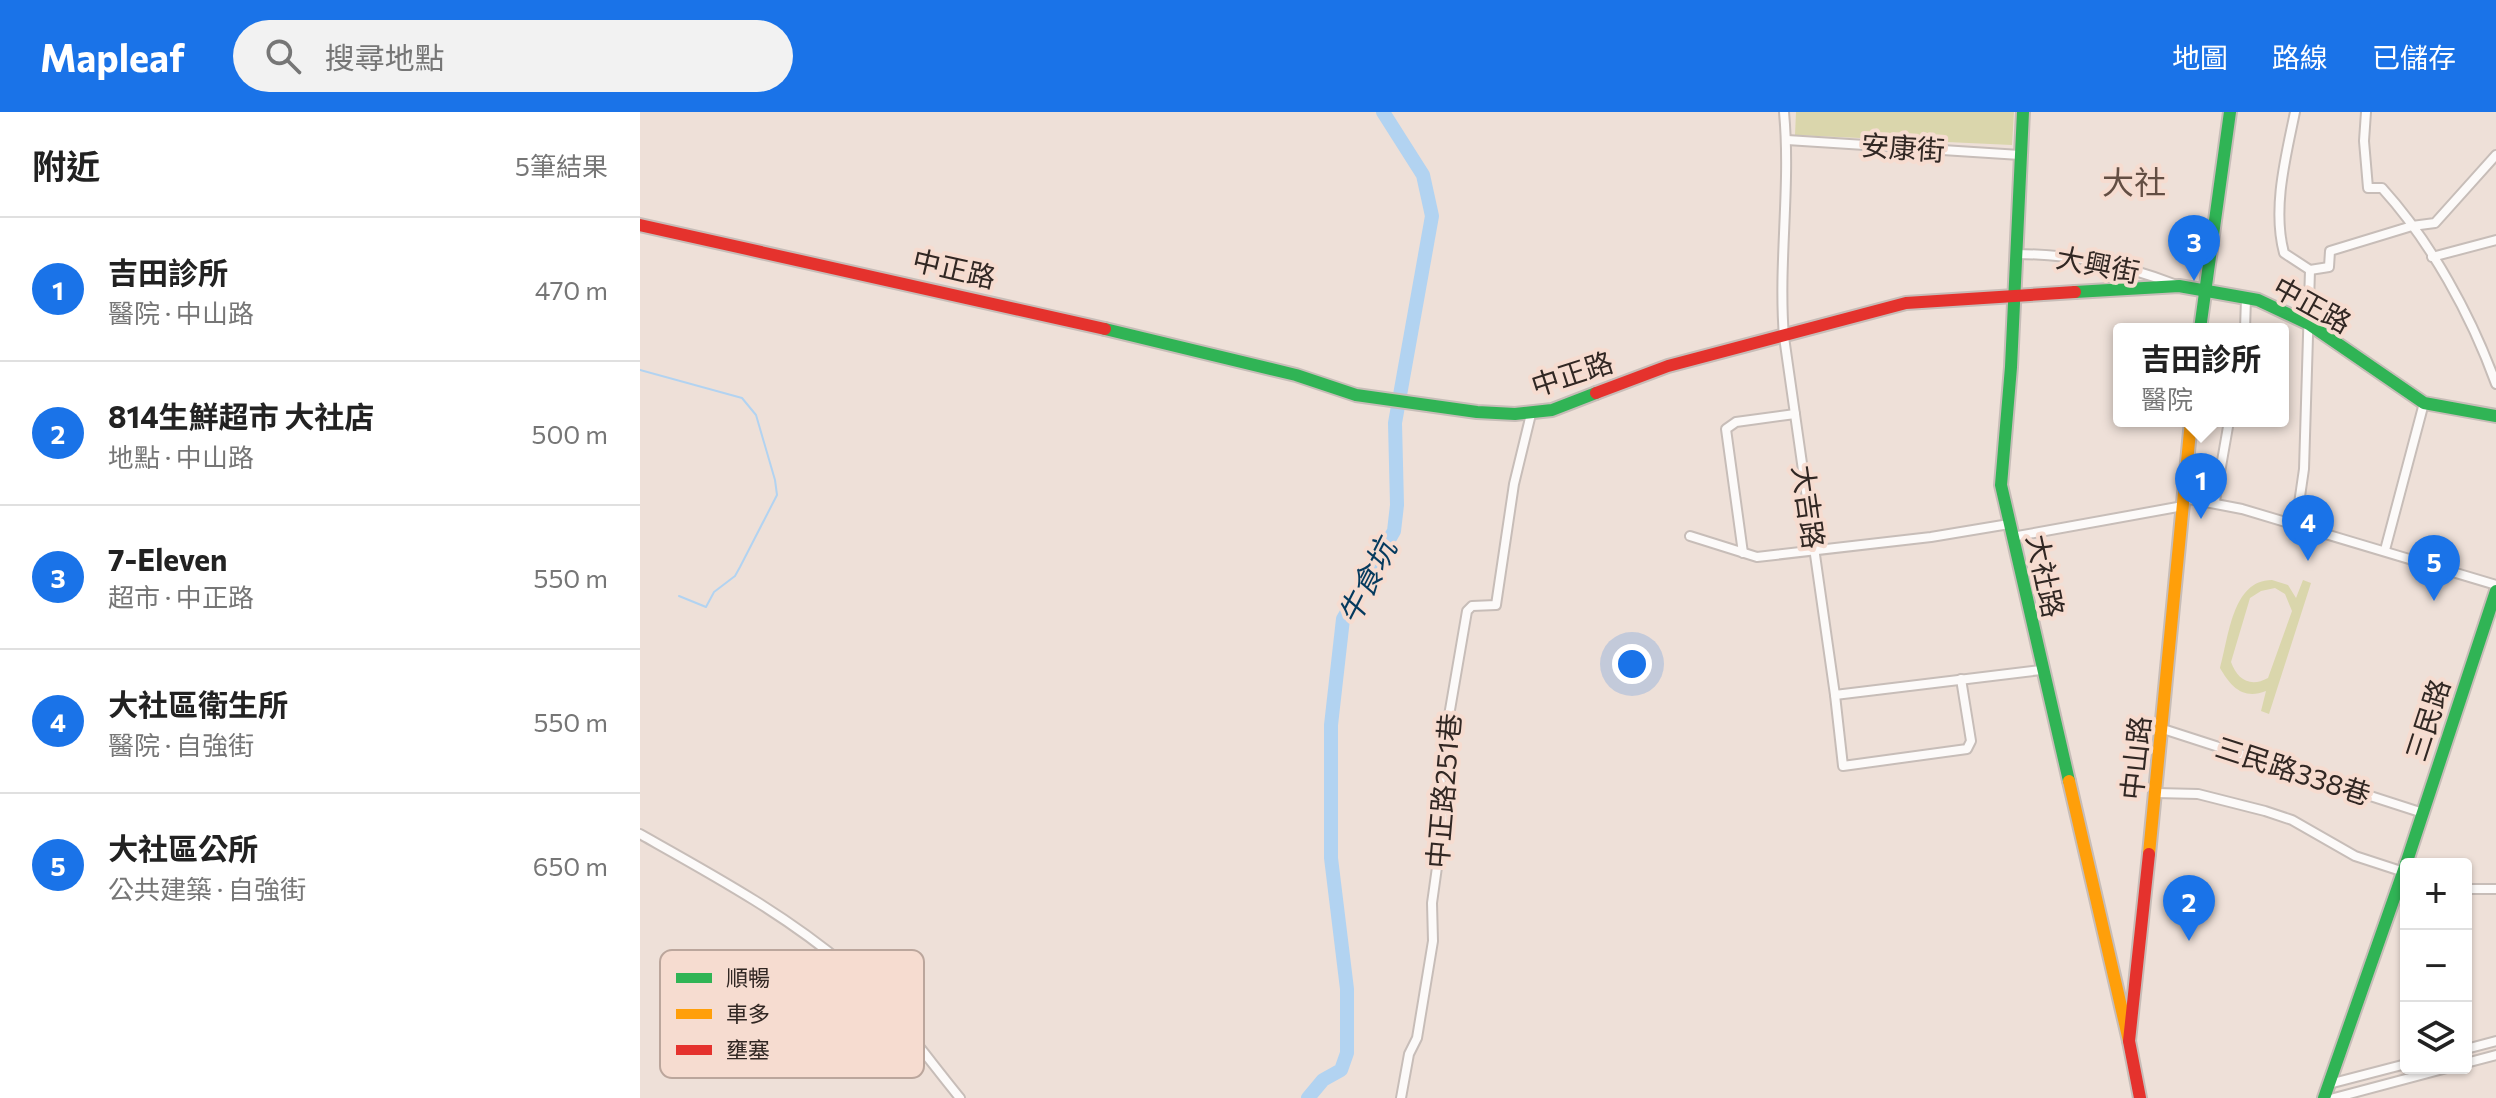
<!DOCTYPE html>
<html lang="zh-TW">
<meta charset="utf-8">
<style>
body{margin:0;font-family:Commissioner,"Noto Sans TC",sans-serif;background:#f2f2f2;color:#222}
.controls{position:absolute;right:24px;bottom:24px;display:grid;overflow:hidden;border-radius:8px;box-shadow:0 2px 6px #0004}
.controls button{width:72px;height:72px;display:grid;place-items:center;padding:0;border:0;border-bottom:2px solid #e0e0e0;background:#fff;color:#222;font:40px sans-serif}
.you{position:absolute;left:992px;top:552px;width:28px;height:28px;margin:-20px;border:6px solid #fff;border-radius:50%;background:#1a73e8;box-shadow:0 0 0 12px #1a73e833}
.badge{display:grid;place-items:center;width:52px;height:52px;border-radius:50%;background:#1a73e8;color:#fff;font-size:26px;font-weight:700}
.pin{position:absolute;translate:-50% -66px;filter:drop-shadow(0 2px 4px #0008)}
.pin::after{content:'';position:absolute;top:42px;width:28px;height:24px;background:inherit;clip-path:polygon(0 0,100% 0,50% 100%)}
.popup{position:absolute;left:1473px;top:211px;width:176px;height:104px;box-sizing:border-box;display:grid;place-content:center;border-radius:8px;background:#fff;filter:drop-shadow(0 2px 6px #0005);font-size:26px;white-space:nowrap;color:#767676}
.popup b{font-size:30px;color:#222}
.popup::after{content:'';position:absolute;left:50%;top:100%;margin-left:-16px;border:16px solid transparent;border-top-color:#fff}
.list{margin:0;padding:0;list-style:none}
h2{display:flex;justify-content:space-between;align-items:center;height:104px;margin:0;padding:0 32px;font-size:34px}
h2 small{font-size:26px;font-weight:400;color:#767676}
.list li{display:grid;grid-template-columns:52px 1fr auto;gap:24px;align-items:center;box-sizing:border-box;height:144px;padding:0 32px;border-top:2px solid #e0e0e0}
.list b{display:block;font-size:30px;white-space:nowrap}
.list p{margin:0;font-size:26px;white-space:nowrap;color:#767676}
.list em{font-size:26px;font-style:normal;color:#767676}
.icon{flex:none;width:44px;height:44px;fill:none;stroke:currentColor;stroke-width:2;stroke-linecap:round;stroke-linejoin:round}
.map{position:relative;flex:none;width:1856px;height:986px;overflow:hidden}
header{display:flex;align-items:center;gap:48px;box-sizing:border-box;height:112px;padding:0 40px;background:#1a73e8;color:#fff}
header strong{font-size:38px}
nav{display:flex;gap:44px;margin-inline-start:auto;font-size:28px}
.search{width:560px;height:72px;background:#f2f2f2;display:flex;align-items:center;gap:20px;box-sizing:border-box;padding:0 28px;border-radius:44px;color:#767676;font-size:30px}
main{display:flex}
aside{flex:1;background:#fff}
.map>svg:first-child{display:block}
.green{fill:#dad6ac;fill-rule:evenodd}
.lines{fill:none;stroke-linecap:round;stroke-linejoin:round}
.stream{stroke:#b2d3f1;stroke-width:2}
.river{stroke:#b2d3f1;stroke-width:14}
.street-casing{stroke:#c7bdb8;stroke-width:12}
.fast-casing{stroke:#c7bdb8;stroke-width:16}
.slow-casing{stroke:#c7bdb8;stroke-width:16}
.jam-casing{stroke:#c7bdb8;stroke-width:16}
.street{stroke:#fcfaf9;stroke-width:8}
.fast{stroke:#30b455;stroke-width:12}
.slow{stroke:#ff9f0a;stroke-width:12}
.jam{stroke:#e5322d;stroke-width:12}
.labels{text-anchor:middle;stroke-width:8;stroke-linejoin:round;paint-order:stroke}
.street-label{font-size:28px;fill:#312723;stroke:#f6dcd0}
.water-label{font-size:30px;font-style:italic;fill:#053a5e;stroke:#f6dcd0}
.quarter-label{font-size:32px;fill:#634e43;stroke:#f6dcd0}
.key{fill:#f6dcd0;stroke:#bba69c;stroke-width:2}
.key-label{font-size:22px;fill:#312723}
</style>
<header>
<strong>Mapleaf</strong>
<div class="search"><svg class="icon" aria-label="search" viewBox="0 0 24 24"><circle cx="10" cy="10" r="6"/><path d="M15 15l6 6"/></svg>搜尋地點</div>
<nav><a>地圖</a><a>路線</a><a>已儲存</a></nav>
</header>
<main>
<aside>
<h2>附近<small>5筆結果</small></h2>
<ul class="list">
<li><span class="badge">1</span><div><b>吉田診所</b><p>醫院 · 中山路</p></div><em>470 m</em></li>
<li><span class="badge">2</span><div><b>814生鮮超市 大社店</b><p>地點 · 中山路</p></div><em>500 m</em></li>
<li><span class="badge">3</span><div><b>7-Eleven</b><p>超市 · 中正路</p></div><em>550 m</em></li>
<li><span class="badge">4</span><div><b>大社區衛生所</b><p>醫院 · 自強街</p></div><em>550 m</em></li>
<li><span class="badge">5</span><div><b>大社區公所</b><p>公共建築 · 自強街</p></div><em>650 m</em></li>
</ul>
</aside>
<div class="map">
<svg width="1856" height="986" viewBox="0 0 1856 986">
<rect width="100%" height="100%" fill="#eee0d8"/>
<!-- green -->
<g class="green">
<path d="M1156 0H1374L1372 33 1155 23Z"/>
<path d="M1632 468 1648 473 1656 486 1663 468 1671 471 1629 602 1621 599 1626 579C1603 588 1591 575 1580 556 1589 525 1592 468 1632 468ZM1635 476 1645 482 1652 499 1628 566C1610 576 1597 567 1591 550L1610 486 1621 479Z"/>
</g>
<g class="lines">
<!-- stream -->
<path class="stream" d="M0 258 102 286 116 303 135 368 137 383 100 455 95 464 74 480 66 495 39 484"/>
<!-- river -->
<path class="river" d="M668 986 683 968 701 958 707 941V877L691 746V613L703 507 754 419 757 393 755 311 792 104 783 63 743 0"/>
<!-- street casing -->
<g class="street-casing">
<g id="street">
<path d="M1144 0C1151 75 1138 150 1144 225L1195 583 1401 558"/>
<path d="M1655 0C1646 44 1632 96 1644 141L1670 158 1664 357 1656 412"/>
<path d="M1726 0 1724 29 1728 76H1742C1791 130 1831 203 1856 272"/>
<path d="M1147 28 1380 43"/>
<path d="M1375 142C1432 142 1481 152 1534 172"/>
<path d="M1792 145 1856 128"/>
<path d="M1670 158 1689 155 1690 139 1772 114 1795 111 1856 43"/>
<path d="M1605 217 1606 186"/>
<path d="M1544 386 1602 397 1856 473"/>
<path d="M1575 389 1589 309"/>
<path d="M1050 424 1117 445 1291 425 1369 412"/>
<path d="M1372 425 1543 394"/>
<path d="M1745 438 1784 291"/>
<path d="M1103 441 1086 317 1096 310 1155 302"/>
<path d="M1195 583 1203 654 1327 637 1331 629 1321 567"/>
<path d="M1523 617 1783 701"/>
<path d="M1516 681 1558 682 1625 699 1652 708 1715 744 1764 760"/>
<path d="M0 722C71 762 145 802 207 855 250 893 284 942 320 986"/>
<path d="M1826 777H1856"/>
<path d="M1826 937 1856 929"/>
<path d="M1826 951 1856 943"/>
<path d="M1689 972 1766 952"/>
<path d="M761 986 769 942 777 926 793 829 792 791 803 712 800 656 827 499 832 494 856 493 874 372 891 302"/>
<path d="M1694 986 1807 956"/>
</g>
</g>
<!-- fast casing -->
<g class="fast-casing">
<g id="fast">
<path d="M1383 0 1371 255 1361 373 1429 669"/>
<path d="M1435 180 1539 174 1618 188 1669 212 1784 291 1856 304"/>
<path d="M465 217 656 263 716 283 837 300 875 302 912 298 956 281"/>
<path d="M1560 217 1590 0"/>
<path d="M1766 752 1856 479"/>
<path d="M1684 986 1766 752"/>
</g>
</g>
<!-- slow casing -->
<g class="slow-casing">
<g id="slow">
<path d="M1429 669 1489 929"/>
<path d="M1509 742 1551 309"/>
</g>
</g>
<!-- jam casing -->
<g class="jam-casing">
<g id="jam">
<path d="M0 113 465 217"/>
<path d="M956 281 1028 254 1266 191 1435 180"/>
<path d="M1500 986 1489 929 1509 742"/>
</g>
</g>
<!-- street -->
<use href="#street" class="street"/>
<!-- fast -->
<use href="#fast" class="fast"/>
<!-- slow -->
<use href="#slow" class="slow"/>
<!-- jam -->
<use href="#jam" class="jam"/>
</g>
<g class="labels">
<!-- street labels -->
<g class="street-label">
<text transform="translate(1263 36) rotate(4)" y="10">安康街</text>
<text transform="translate(1458 153) rotate(11)" y="10">大興街</text>
<text transform="translate(314 157) rotate(13)" y="10">中正路</text>
<text transform="translate(1672 193) rotate(29)" y="10">中正路</text>
<text transform="translate(932 262) rotate(-18)" y="10">中正路</text>
<text transform="translate(1168 395) rotate(82)" y="10">大吉路</text>
<text transform="translate(1405 464) rotate(78)" y="10">大社路</text>
<text transform="translate(1788 608) rotate(-72)" y="10">三民路</text>
<text transform="translate(1496 646) rotate(-84)" y="10">中山路</text>
<text transform="translate(1653 659) rotate(18)" y="10">三民路338巷</text>
<text transform="translate(804 679) rotate(-85)" y="10">中正路251巷</text>
</g>
<!-- water labels -->
<g class="water-label">
<text transform="translate(728 470) rotate(-63)" y="10">牛食坑</text>
</g>
<!-- quarter labels -->
<g class="quarter-label">
<text x="1494" y="82">大社</text>
</g>
</g>
<!-- legend -->
<rect x="20" y="838" width="264" height="128" rx="12" class="key"/>
<rect x="36" y="861" width="36" height="10" fill="#30b455"/>
<rect x="36" y="897" width="36" height="10" fill="#ff9f0a"/>
<rect x="36" y="933" width="36" height="10" fill="#e5322d"/>
<g class="key-label">
<text x="86" y="874">順暢</text>
<text x="86" y="910">車多</text>
<text x="86" y="946">壅塞</text>
</g>
</svg>
<div class="controls">
<button>+</button>
<button>−</button>
<button><svg class="icon" aria-label="layers" viewBox="0 0 24 24"><path d="M12 4l9 5-9 5-9-5zM3 14l9 5 9-5"/></svg></button>
</div>
<div class="you"></div>
<div class="pin badge" style="left:1561px;top:407px">1</div>
<div class="popup"><b>吉田診所</b>醫院</div>
<div class="pin badge" style="left:1549px;top:829px">2</div>
<div class="pin badge" style="left:1554px;top:169px">3</div>
<div class="pin badge" style="left:1668px;top:449px">4</div>
<div class="pin badge" style="left:1794px;top:489px">5</div>
</div>
</main>
